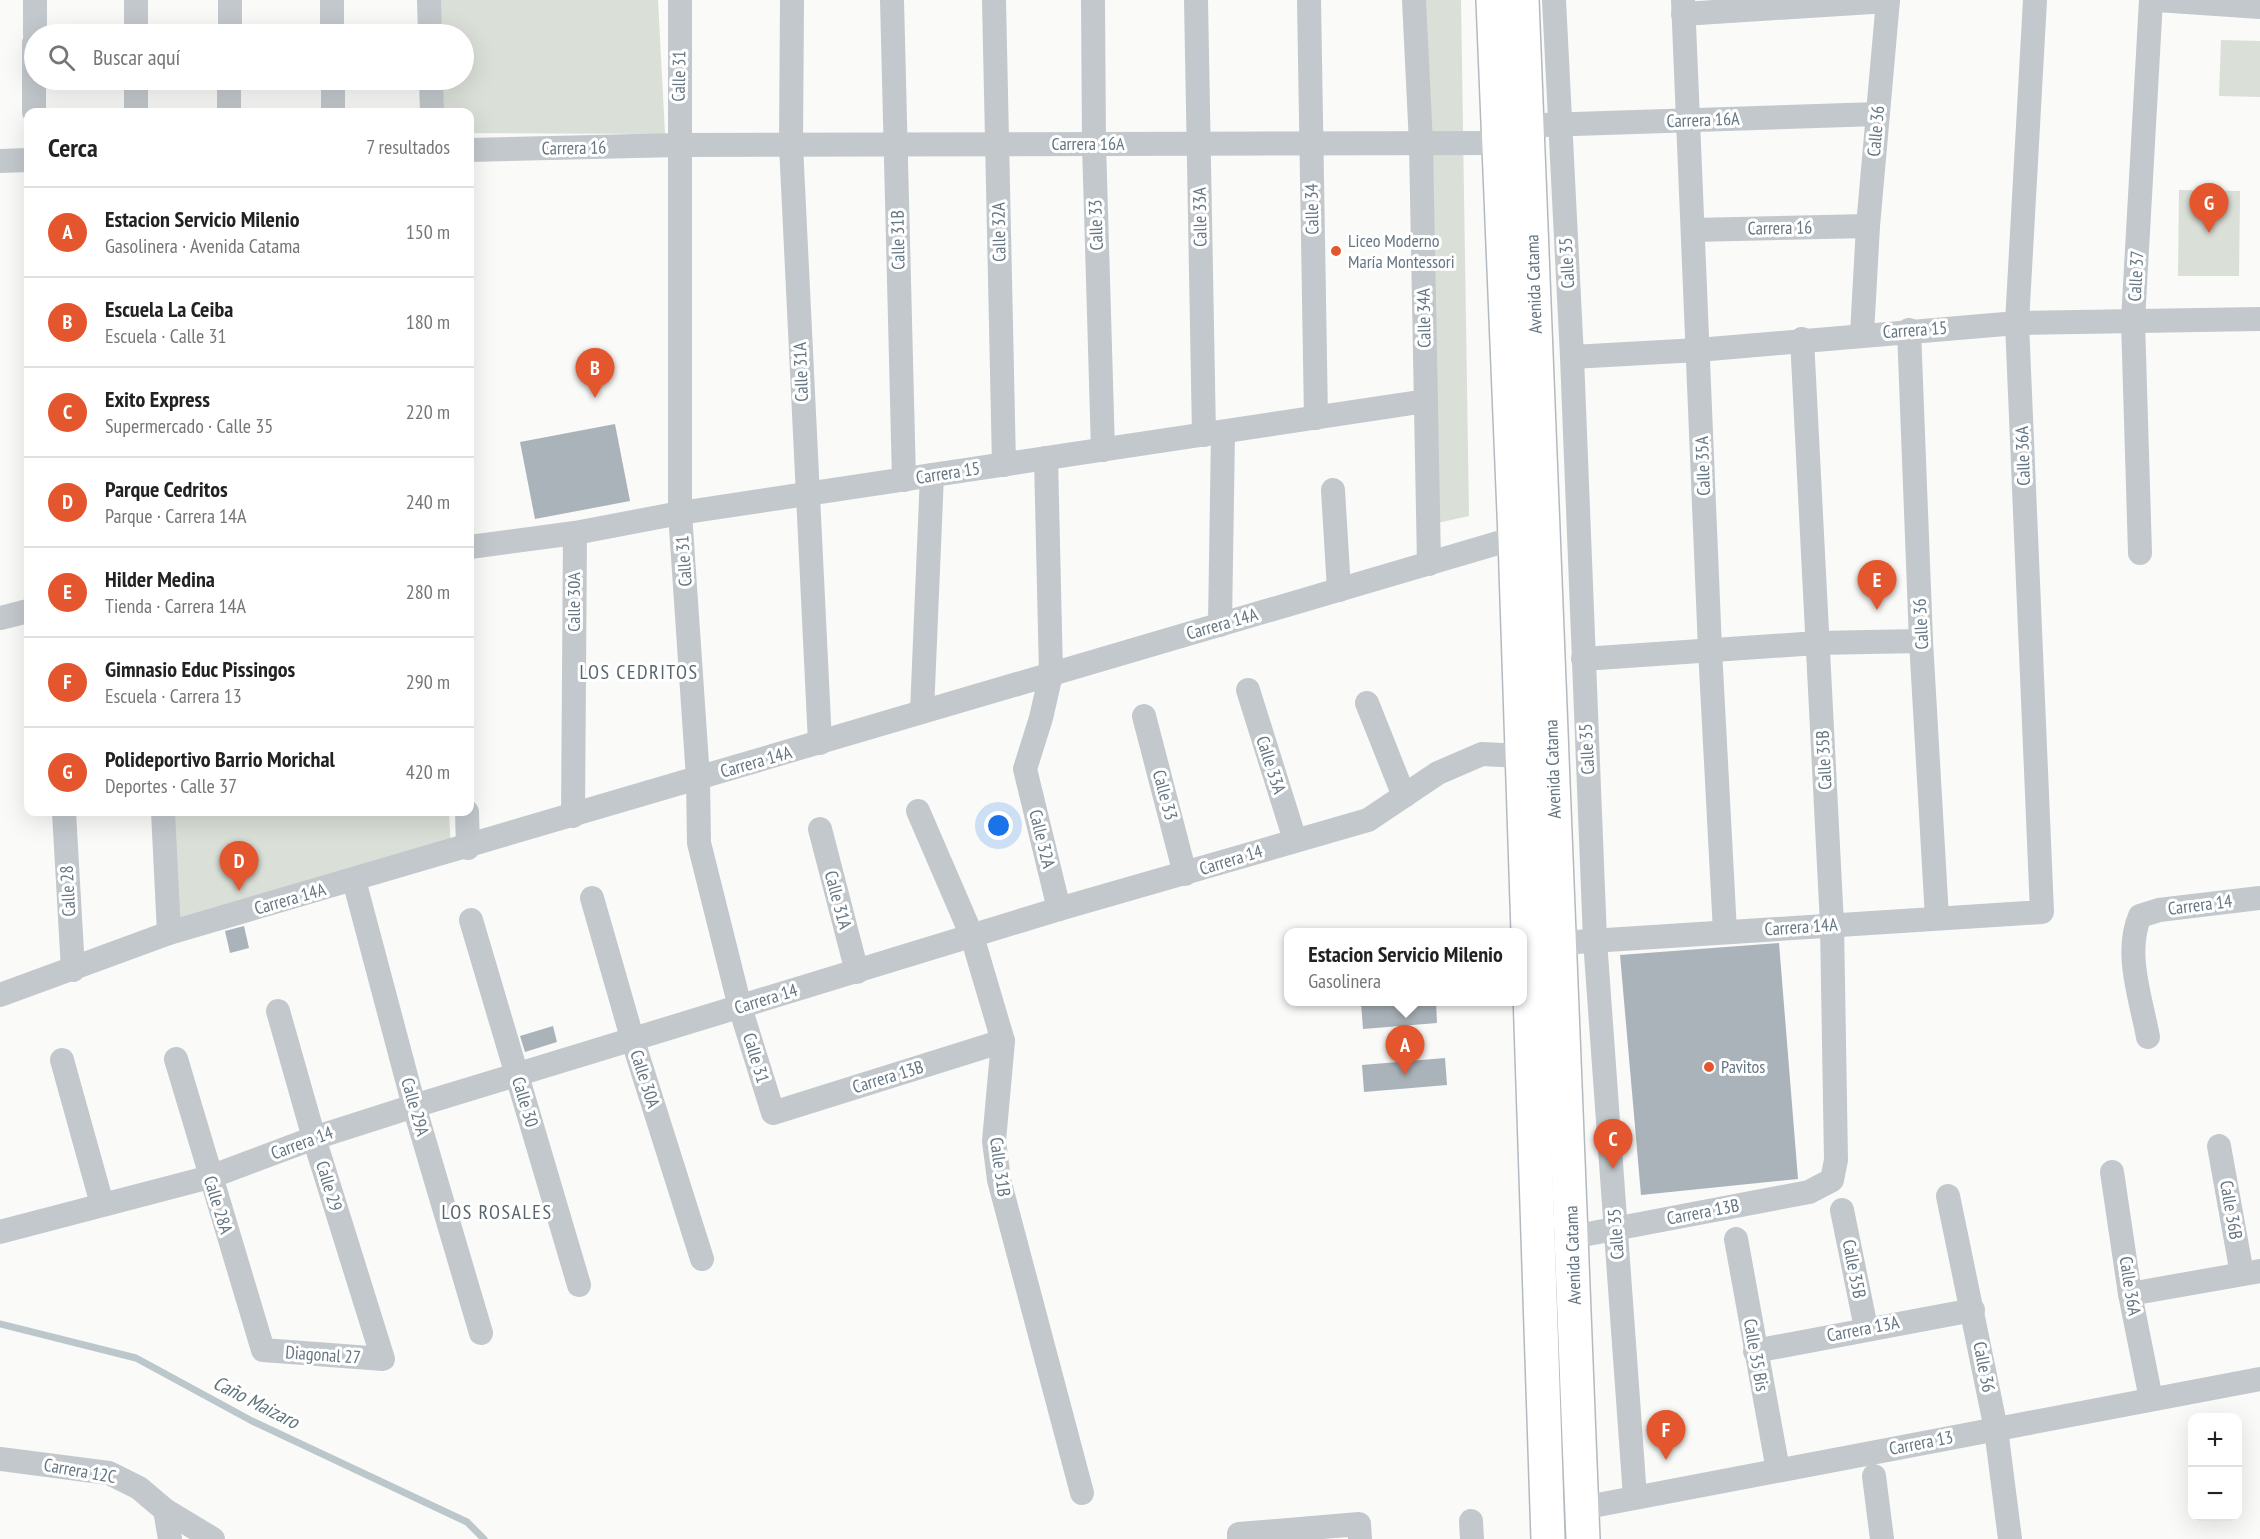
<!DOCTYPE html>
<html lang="es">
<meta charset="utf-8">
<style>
body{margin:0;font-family:"PT Sans Narrow",sans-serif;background:#f6f6f6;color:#222}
.controls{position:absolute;right:18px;bottom:18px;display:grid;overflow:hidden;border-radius:12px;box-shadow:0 6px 24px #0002}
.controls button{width:54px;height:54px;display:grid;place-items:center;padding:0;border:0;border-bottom:2px solid #e0e0e0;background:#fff;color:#222;font:30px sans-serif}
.you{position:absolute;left:999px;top:826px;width:21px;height:21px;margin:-15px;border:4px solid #fff;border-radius:50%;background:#1a73e8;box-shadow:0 0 0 9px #1a73e833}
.badge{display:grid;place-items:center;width:39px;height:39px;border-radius:50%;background:#e4572e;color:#fff;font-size:20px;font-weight:700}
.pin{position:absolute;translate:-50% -50px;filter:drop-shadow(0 2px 3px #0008)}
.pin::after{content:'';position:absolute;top:32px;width:21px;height:18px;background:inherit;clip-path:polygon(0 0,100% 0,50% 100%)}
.popup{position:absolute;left:1284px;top:928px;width:243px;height:78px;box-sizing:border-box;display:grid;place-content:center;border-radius:12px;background:#fff;filter:drop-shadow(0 2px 4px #0005);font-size:20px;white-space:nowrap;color:#767676}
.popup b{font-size:22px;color:#222}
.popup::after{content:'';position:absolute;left:50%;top:100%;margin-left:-12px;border:12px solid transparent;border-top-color:#fff}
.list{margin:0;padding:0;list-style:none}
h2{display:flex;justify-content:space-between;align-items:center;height:78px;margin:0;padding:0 24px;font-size:26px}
h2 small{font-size:20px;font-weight:400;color:#767676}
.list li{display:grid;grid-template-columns:39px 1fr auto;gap:18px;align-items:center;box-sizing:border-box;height:90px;padding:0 24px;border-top:2px solid #e0e0e0}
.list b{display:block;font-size:22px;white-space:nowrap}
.list p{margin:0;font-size:20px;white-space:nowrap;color:#767676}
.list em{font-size:20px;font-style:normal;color:#767676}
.icon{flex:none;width:33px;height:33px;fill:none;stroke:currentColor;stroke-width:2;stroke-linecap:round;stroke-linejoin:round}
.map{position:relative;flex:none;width:2260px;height:1539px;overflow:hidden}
.search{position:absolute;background:#fff;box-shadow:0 6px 24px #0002;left:24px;top:24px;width:450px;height:66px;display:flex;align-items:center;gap:15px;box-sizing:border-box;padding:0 21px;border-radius:33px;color:#767676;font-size:22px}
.panel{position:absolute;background:#fff;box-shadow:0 6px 24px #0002;left:24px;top:108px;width:450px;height:708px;border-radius:12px}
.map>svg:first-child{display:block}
.green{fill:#dadfd7}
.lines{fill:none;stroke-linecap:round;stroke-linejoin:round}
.stream{stroke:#bbc7cb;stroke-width:7}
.building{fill:#aab3b9}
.secondary-casing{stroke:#b3babf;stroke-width:36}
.street{stroke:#c3c8cc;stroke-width:24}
.secondary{stroke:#fff;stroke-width:33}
.poi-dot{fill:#e4572e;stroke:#fff;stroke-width:2}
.labels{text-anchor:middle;stroke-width:6;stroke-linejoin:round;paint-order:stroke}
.street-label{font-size:18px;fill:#657683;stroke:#fff}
.poi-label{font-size:18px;fill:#657683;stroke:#fff;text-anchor:start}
.neighbourhood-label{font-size:20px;letter-spacing:1.5px;fill:#57646e;stroke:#fff}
.water-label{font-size:20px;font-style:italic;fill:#60757c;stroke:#fff}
</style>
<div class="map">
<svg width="2260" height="1539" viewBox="0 0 2260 1539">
<rect width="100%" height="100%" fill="#fafaf8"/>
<!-- green -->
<g class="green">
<path d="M440 0H658L665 134 470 133V112H439L440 80H464V34H440Z"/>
<path d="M1424 0H1461L1469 516 1437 523Z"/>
<path d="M2221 40 2260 41V97L2219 96Z"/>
<path d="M2179 190 2240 191 2239 276H2178Z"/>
<path d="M165 812H449L451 849 170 933Z"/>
</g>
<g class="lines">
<!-- stream -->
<path class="stream" d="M0 1324 136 1358 252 1421 467 1522 484 1539"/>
</g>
<!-- building -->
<g class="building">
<path d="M615 424 630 501 535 519 520 442Z"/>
<path d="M244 926 249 948 230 953 225 931Z"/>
<path d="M1779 943 1798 1179 1641 1195 1620 955Z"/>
<path d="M1378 1002H1436L1437 1023 1363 1029 1361 1003Z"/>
<path d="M553 1026 557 1042 525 1052 520 1036Z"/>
<path d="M1445 1058 1447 1085 1364 1092 1362 1065Z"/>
</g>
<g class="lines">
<!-- secondary casing -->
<g class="secondary-casing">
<g id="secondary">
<path d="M1493 0 1515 538 1548 1539"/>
<path d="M1522 0 1583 1539"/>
</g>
</g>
<!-- street -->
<g class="street">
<path d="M136 0V34"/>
<path d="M332 0V34"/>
<path d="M429 0 430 34"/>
<path d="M680 0V513L698 778 699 843 740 1007 773 1113 1003 1041"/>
<path d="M792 0 791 145 820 743"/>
<path d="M892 0 904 480"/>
<path d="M994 0 1004 465"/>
<path d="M1093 0 1094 144 1103 450"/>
<path d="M1196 0 1204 435"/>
<path d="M1309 0 1316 418"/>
<path d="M1414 0 1421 144 1429 564"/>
<path d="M1554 0 1572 357 1595 940 1635 1497"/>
<path d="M1683 0 1710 649 1725 932"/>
<path d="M2157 0 2260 7"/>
<path d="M1683 14 1888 1"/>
<path d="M35 34V0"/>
<path d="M230 34V0"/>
<path d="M136 80V112"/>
<path d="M333 80V112"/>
<path d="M431 80 432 112"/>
<path d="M34 112V43"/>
<path d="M229 112V80"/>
<path d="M1544 125 1878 114"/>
<path d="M470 150 678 145 1498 143"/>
<path d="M0 161 28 160"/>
<path d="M1693 230 1868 226"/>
<path d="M1909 330 1921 641 1937 918"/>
<path d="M1862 334 1868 226 1888 0"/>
<path d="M1572 357 1698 350 2017 323 2260 319"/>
<path d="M1046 458 1051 674 1041 718 1025 769 1059 909"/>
<path d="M1333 490 1339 590"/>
<path d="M470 547 575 533 680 513 1426 401"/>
<path d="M2140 553 2133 321 2151 0"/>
<path d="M0 618 28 611"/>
<path d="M1220 625 1223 432"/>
<path d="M1583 659 1817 643 1921 641"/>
<path d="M1248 690 1295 840"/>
<path d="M1367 703 1404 796"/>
<path d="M922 712 932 475"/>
<path d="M1144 716 1185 874"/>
<path d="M918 811 972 936 1003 1041 994 1141 999 1180 1082 1493"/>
<path d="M64 812 73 970"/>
<path d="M163 812 169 933"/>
<path d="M467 812 468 848"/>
<path d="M573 816 575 533"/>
<path d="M820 829 857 972"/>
<path d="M354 880 414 1106 481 1333"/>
<path d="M592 898 633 1041 702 1259"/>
<path d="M471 920 579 1285"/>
<path d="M1560 943 2042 912 2017 323 2035 0"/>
<path d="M0 995 169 933 1515 538"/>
<path d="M2148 1037C2141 999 2124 953 2140 916L2159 910 2260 898"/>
<path d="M176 1059 263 1350 383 1359 314 1138 278 1011"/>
<path d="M62 1060 102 1204"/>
<path d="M2219 1146 2242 1274"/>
<path d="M2112 1172 2130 1294 2151 1399"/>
<path d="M1948 1196 1996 1429 2010 1539"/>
<path d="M1842 1210 1866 1328"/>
<path d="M0 1232 210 1177 314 1138 414 1106 1059 909 1368 820 1438 773 1482 754 1522 756"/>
<path d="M1572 1237 1809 1192 1832 1180 1836 1160 1832 924 1802 339"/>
<path d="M1736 1239 1778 1470"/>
<path d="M2130 1294 2260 1271"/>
<path d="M1755 1351 1973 1310"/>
<path d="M0 1459 109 1473 139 1488 165 1510 213 1539"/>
<path d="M1874 1476 1882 1539"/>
<path d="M1582 1508 2260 1379"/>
<path d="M165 1510 170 1539"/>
<path d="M1471 1521 1472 1539"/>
<path d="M1239 1539V1534L1359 1524 1360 1539"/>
</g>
<!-- secondary -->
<use href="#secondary" class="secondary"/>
</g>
<!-- markers -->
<g class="poi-dot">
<circle cx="1336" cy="251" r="6"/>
<circle cx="1709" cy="1067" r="6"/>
</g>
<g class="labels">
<!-- street labels -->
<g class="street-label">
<text transform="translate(679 76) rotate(-89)" y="6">Calle 31</text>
<text transform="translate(1703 120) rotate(-2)" y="6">Carrera 16A</text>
<text transform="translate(1876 131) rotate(-85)" y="6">Calle 36</text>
<text x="1088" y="150">Carrera 16A</text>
<text transform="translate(574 148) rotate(-1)" y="6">Carrera 16</text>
<text transform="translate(1312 209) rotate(-91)" y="6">Calle 34</text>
<text transform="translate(1200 217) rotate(-91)" y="6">Calle 33A</text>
<text transform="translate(1096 225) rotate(-92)" y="6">Calle 33</text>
<text transform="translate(1780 228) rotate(-1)" y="6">Carrera 16</text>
<text transform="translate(999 232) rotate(-91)" y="6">Calle 32A</text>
<text transform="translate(898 240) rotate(-91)" y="6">Calle 31B</text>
<text transform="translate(1567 263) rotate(-93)" y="6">Calle 35</text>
<text transform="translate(2136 276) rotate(-87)" y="6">Calle 37</text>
<text transform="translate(1534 284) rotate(-92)" y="6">Avenida Catama</text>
<text transform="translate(1424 318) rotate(-91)" y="6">Calle 34A</text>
<text transform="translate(1915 330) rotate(-4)" y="6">Carrera 15</text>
<text transform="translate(801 372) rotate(-92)" y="6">Calle 31A</text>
<text transform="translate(2023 456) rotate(-92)" y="6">Calle 36A</text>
<text transform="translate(1703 466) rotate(-92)" y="6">Calle 35A</text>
<text transform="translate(948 473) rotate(-9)" y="6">Carrera 15</text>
<text transform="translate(684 561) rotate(-94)" y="6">Calle 31</text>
<text transform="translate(574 602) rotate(-90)" y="6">Calle 30A</text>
<text transform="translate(1222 624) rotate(-16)" y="6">Carrera 14A</text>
<text transform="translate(1921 624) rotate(-93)" y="6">Calle 36</text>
<text transform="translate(1587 749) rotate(-93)" y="6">Calle 35</text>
<text transform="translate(1824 760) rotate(-93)" y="6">Calle 35B</text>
<text transform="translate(756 762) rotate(-16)" y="6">Carrera 14A</text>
<text transform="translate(1271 765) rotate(72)" y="6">Calle 33A</text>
<text transform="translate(1553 769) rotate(-92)" y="6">Avenida Catama</text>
<text transform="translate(1165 795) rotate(75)" y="6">Calle 33</text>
<text transform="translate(1042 839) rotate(76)" y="6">Calle 32A</text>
<text transform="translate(1231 860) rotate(-17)" y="6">Carrera 14</text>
<text transform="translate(68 891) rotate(-93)" y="6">Calle 28</text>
<text transform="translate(290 899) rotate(-16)" y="6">Carrera 14A</text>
<text transform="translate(838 900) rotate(75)" y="6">Calle 31A</text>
<text transform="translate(2200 905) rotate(-7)" y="6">Carrera 14</text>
<text transform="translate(1801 927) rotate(-4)" y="6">Carrera 14A</text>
<text transform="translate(766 999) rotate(-17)" y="6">Carrera 14</text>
<text transform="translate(756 1058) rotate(73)" y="6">Calle 31</text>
<text transform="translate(888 1077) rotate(-17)" y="6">Carrera 13B</text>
<text transform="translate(645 1079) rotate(72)" y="6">Calle 30A</text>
<text transform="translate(525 1102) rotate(73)" y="6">Calle 30</text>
<text transform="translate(415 1107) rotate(74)" y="6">Calle 29A</text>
<text transform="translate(302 1143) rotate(-20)" y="6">Carrera 14</text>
<text transform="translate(1000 1167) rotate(82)" y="6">Calle 31B</text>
<text transform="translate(329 1186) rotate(73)" y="6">Calle 29</text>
<text transform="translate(218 1205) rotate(73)" y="6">Calle 28A</text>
<text transform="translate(2231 1210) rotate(80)" y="6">Calle 36B</text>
<text transform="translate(1703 1212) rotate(-11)" y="6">Carrera 13B</text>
<text transform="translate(1616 1234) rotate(-94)" y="6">Calle 35</text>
<text transform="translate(1573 1255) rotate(-92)" y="6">Avenida Catama</text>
<text transform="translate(1854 1269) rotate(79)" y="6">Calle 35B</text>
<text transform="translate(2130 1286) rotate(81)" y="6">Calle 36A</text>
<text transform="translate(1863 1329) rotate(-11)" y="6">Carrera 13A</text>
<text transform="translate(323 1355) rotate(4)" y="6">Diagonal 27</text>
<text transform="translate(1756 1355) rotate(80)" y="6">Calle 35 Bis</text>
<text transform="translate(1984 1367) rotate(79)" y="6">Calle 36</text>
<text transform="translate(1921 1443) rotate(-11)" y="6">Carrera 13</text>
<text transform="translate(80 1471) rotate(10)" y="6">Carrera 12C</text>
</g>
<!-- poi labels -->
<g class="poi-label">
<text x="1348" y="247">Liceo Moderno<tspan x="1348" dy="21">María Montessori</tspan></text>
<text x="1721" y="1073">Pavitos</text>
</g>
<!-- neighbourhood labels -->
<g class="neighbourhood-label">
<text x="639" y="679">LOS CEDRITOS</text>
<text x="497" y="1219">LOS ROSALES</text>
</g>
<!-- water labels -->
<g class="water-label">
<text transform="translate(256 1402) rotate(27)" y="7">Caño Maizaro</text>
</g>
</g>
</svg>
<div class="controls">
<button>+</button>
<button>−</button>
</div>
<div class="you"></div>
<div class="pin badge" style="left:1405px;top:1075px">A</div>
<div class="popup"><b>Estacion Servicio Milenio</b>Gasolinera</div>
<div class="pin badge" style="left:595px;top:398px">B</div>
<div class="pin badge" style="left:1613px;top:1169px">C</div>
<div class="pin badge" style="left:239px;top:891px">D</div>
<div class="pin badge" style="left:1877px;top:610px">E</div>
<div class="pin badge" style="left:1666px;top:1460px">F</div>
<div class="pin badge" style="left:2209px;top:233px">G</div>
<div class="search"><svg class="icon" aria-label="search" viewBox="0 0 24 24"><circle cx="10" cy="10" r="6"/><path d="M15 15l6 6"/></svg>Buscar aquí</div>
<section class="panel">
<h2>Cerca<small>7 resultados</small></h2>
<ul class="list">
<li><span class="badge">A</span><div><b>Estacion Servicio Milenio</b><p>Gasolinera · Avenida Catama</p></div><em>150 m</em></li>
<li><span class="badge">B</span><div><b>Escuela La Ceiba</b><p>Escuela · Calle 31</p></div><em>180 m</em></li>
<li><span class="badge">C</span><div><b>Exito Express</b><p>Supermercado · Calle 35</p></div><em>220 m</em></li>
<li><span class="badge">D</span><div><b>Parque Cedritos</b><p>Parque · Carrera 14A</p></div><em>240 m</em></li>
<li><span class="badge">E</span><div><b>Hilder Medina</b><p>Tienda · Carrera 14A</p></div><em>280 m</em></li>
<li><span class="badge">F</span><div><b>Gimnasio Educ Pissingos</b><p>Escuela · Carrera 13</p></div><em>290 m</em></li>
<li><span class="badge">G</span><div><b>Polideportivo Barrio Morichal</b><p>Deportes · Calle 37</p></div><em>420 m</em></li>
</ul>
</section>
</div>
